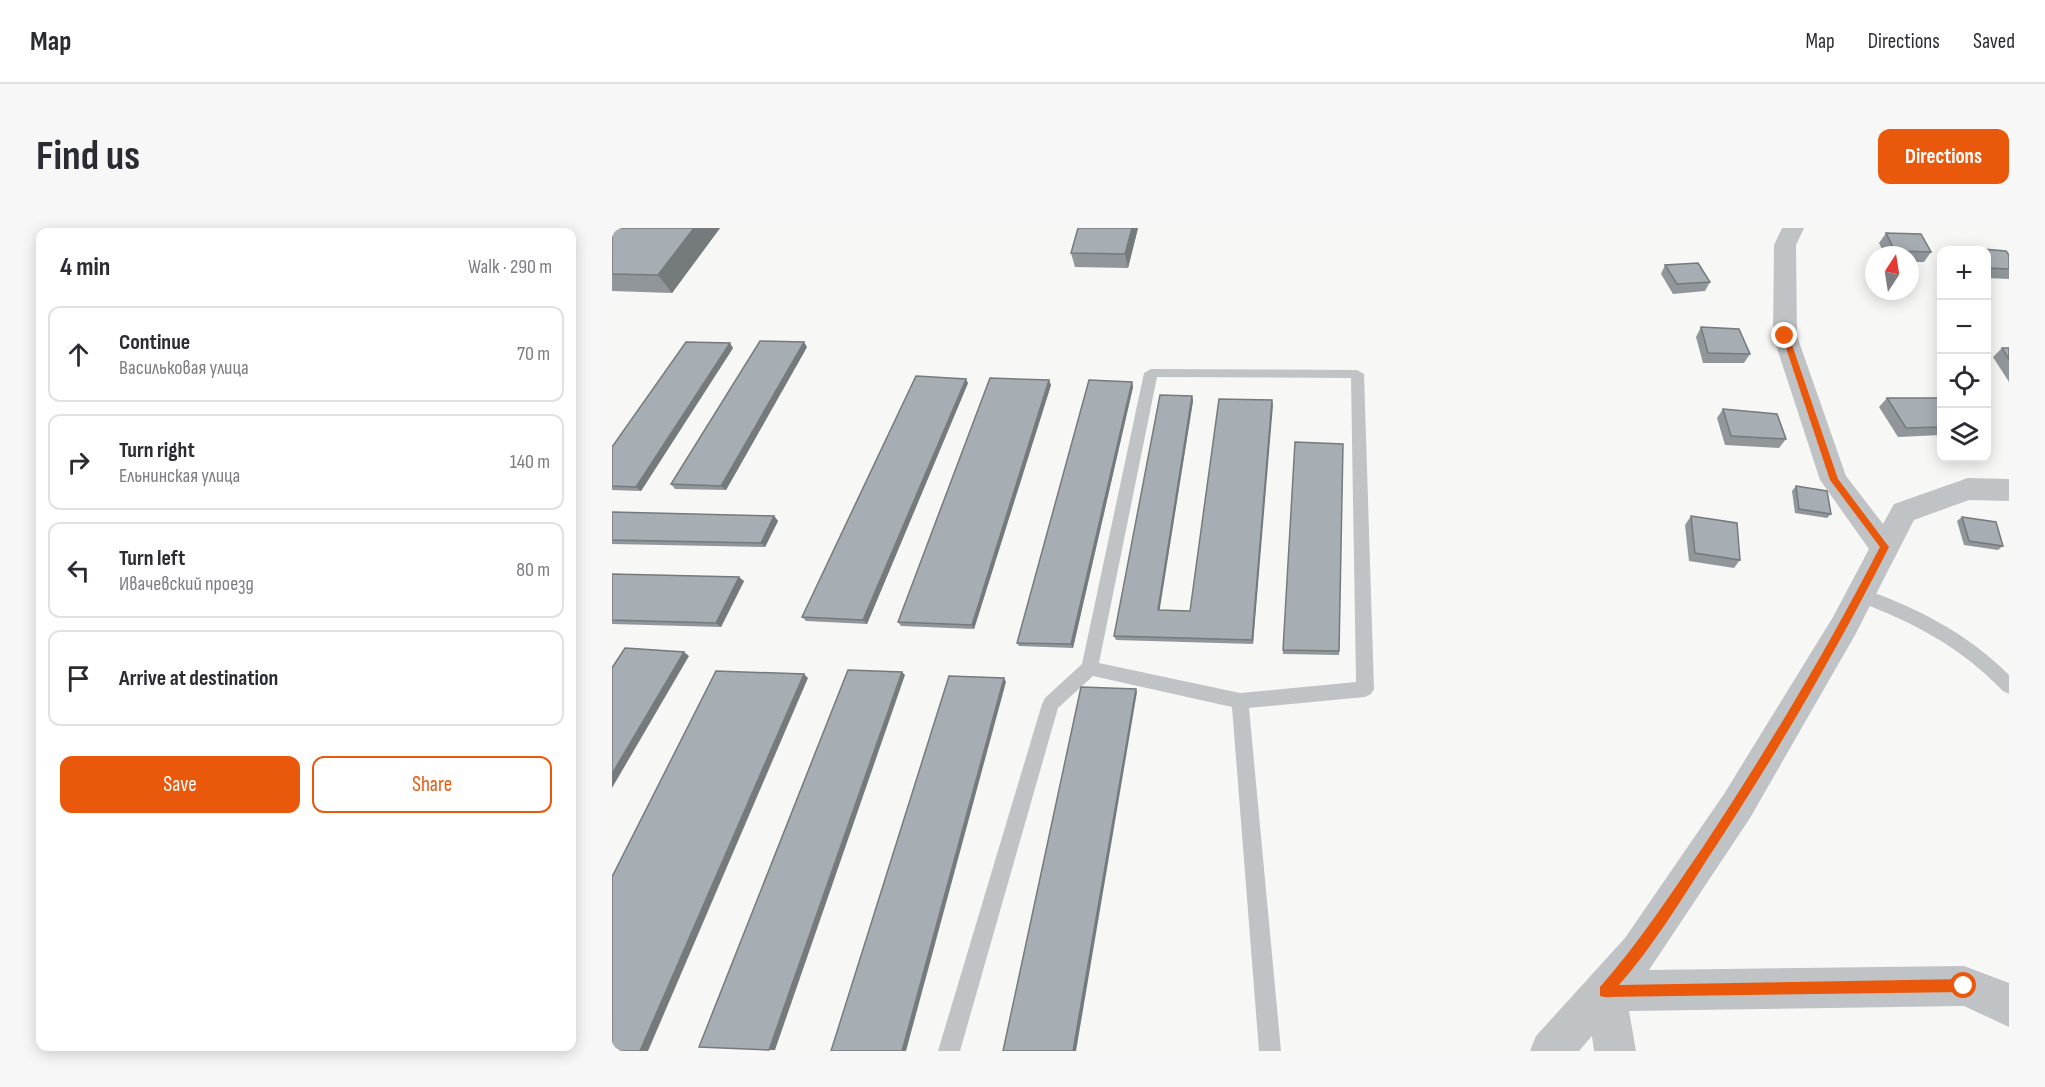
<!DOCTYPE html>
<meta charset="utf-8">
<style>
body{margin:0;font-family:"Sofia Sans Condensed",sans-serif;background:#f7f7f7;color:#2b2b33}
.controls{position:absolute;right:18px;top:18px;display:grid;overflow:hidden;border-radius:12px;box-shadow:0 3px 15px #0003}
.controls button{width:54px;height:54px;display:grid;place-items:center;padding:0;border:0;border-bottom:2px solid #e1e1e2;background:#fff;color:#2b2b33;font:30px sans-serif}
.compass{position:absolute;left:1253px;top:18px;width:54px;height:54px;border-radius:50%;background:#fff;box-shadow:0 3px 15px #0003;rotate:12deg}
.stop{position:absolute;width:18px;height:18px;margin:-14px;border:4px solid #ea580c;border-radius:50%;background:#fff}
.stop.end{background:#ea580c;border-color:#fff;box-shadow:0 2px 6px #0008}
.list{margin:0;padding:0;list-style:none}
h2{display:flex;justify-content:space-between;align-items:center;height:78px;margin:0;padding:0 24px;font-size:26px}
h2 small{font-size:20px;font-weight:400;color:#7c7c81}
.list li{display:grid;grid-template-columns:39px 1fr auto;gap:18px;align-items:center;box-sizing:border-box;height:96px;margin:0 12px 12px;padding:0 12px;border:2px solid #e1e1e2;border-radius:12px}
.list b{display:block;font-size:22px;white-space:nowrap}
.list p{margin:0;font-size:20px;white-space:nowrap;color:#7c7c81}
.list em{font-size:20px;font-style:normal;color:#7c7c81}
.actions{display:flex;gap:12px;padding:18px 24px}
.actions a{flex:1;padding:14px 0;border:2px solid #ea580c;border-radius:12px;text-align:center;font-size:21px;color:#ea580c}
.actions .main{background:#ea580c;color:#fff}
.icon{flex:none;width:33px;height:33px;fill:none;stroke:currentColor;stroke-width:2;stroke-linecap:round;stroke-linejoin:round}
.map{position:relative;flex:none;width:1397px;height:823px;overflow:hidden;border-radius:12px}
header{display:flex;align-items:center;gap:36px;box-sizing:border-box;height:84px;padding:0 30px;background:#fff;border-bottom:2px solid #e1e1e2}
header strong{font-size:28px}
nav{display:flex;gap:33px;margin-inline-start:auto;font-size:21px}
.intro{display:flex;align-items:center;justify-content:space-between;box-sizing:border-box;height:144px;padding:0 36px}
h1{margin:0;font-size:42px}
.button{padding:15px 27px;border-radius:12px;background:#ea580c;color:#fff;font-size:21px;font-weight:700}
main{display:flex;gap:36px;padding:0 36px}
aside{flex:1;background:#fff;border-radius:12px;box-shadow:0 3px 15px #0003}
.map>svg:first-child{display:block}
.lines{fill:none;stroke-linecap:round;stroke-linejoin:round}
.service{fill:#bfc3c6;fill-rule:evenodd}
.minor{fill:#bfc3c6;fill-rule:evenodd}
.wall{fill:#90969a}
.shaded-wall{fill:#757a7d}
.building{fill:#a7aeb3;stroke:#757a7d;stroke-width:1.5}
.route{fill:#ea580c}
</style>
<header>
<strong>Map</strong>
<nav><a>Map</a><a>Directions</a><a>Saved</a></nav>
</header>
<div class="intro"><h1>Find us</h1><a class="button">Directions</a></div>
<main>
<aside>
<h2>4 min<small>Walk · 290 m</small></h2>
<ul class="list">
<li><svg class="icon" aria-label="ahead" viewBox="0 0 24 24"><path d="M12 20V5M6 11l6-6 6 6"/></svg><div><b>Continue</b><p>Васильковая улица</p></div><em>70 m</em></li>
<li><svg class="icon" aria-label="right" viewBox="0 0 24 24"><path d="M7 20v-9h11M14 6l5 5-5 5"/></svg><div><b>Turn right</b><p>Ельнинская улица</p></div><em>140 m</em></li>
<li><svg class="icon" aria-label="left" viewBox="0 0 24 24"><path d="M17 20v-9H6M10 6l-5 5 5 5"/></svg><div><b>Turn left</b><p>Ивачевский проезд</p></div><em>80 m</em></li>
<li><svg class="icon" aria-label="arrive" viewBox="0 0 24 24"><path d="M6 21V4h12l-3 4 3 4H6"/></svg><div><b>Arrive at destination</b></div></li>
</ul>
<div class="actions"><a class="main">Save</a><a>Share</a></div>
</aside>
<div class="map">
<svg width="1397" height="823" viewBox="0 0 1397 823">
<rect width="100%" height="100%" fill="#f7f7f5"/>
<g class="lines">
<!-- service -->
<g class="service">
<path d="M539 141 745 142 752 146 762 461 759 466 753 469 637 480 669 823H647L620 479 481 448 446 480 348 823H326L430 476 433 470 470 436 532 145ZM545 149 739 150 744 454 628 465 487 435Z"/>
<path d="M1249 360C1304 379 1355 405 1397 447V466L1391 463C1346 417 1302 395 1243 372L1241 367 1243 362Z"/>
</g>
<!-- minor -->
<path class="minor" d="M1170 0H1192L1184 17 1185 108 1234 248 1271 296 1282 276 1356 250 1397 251V273L1357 272 1302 292 1243 407 1138 590 1037 742 1352 738 1397 755V799L1352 778 1017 783 1024 823H982L980 808 967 823H918L924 808 1013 710 1112 566 1221 389 1257 321 1208 252 1161 108 1162 17Z"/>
</g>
<!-- wall -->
<g class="wall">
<path d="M0 0H108L60 65 0 63Z"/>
<path d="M526 0 516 40 463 39 459 25Z"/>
<path d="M1274 5 1319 24 1312 34H1298V27H1273L1267 15Z"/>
<path d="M1358 20 1394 23 1397 27V51L1374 50V22H1356Z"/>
<path d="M1053 37 1098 54 1093 63 1061 66 1049 46Z"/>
<path d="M1089 99 1138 126 1132 135H1091L1084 109Z"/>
<path d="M195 119 114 262 63 261 59 256Z"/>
<path d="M121 120 29 263 0 262V219Z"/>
<path d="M1390 120H1397V154L1381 129Z"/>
<path d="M520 154 521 159 461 420 407 418 405 415Z"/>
<path d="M356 155 255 396 194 393 190 389Z"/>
<path d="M439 157 362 401 289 398 286 394Z"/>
<path d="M580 168 581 173 547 382 578 383 660 172 641 416 504 412 502 408Z"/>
<path d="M1275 170H1329V207L1286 209 1267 179Z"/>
<path d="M1111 181 1174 211 1167 220 1113 217 1105 190Z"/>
<path d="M731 216 727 427 671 426V422Z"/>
<path d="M1184 258 1219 286 1215 290 1183 285 1180 263Z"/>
<path d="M0 284 162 288 166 293 153 319 0 316Z"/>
<path d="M1079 288 1128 332 1122 340 1077 333 1073 297Z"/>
<path d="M1350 289 1391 318 1386 322 1352 317 1345 293Z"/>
<path d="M0 346 132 353 109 399 0 396Z"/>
</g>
<!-- shaded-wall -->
<g class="shaded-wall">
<path d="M82 0H108L60 65 46 47Z"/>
<path d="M520 0H526L516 40 513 26Z"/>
<path d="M192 114 195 119 114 262 109 258Z"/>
<path d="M118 115 121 120 29 263 24 259Z"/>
<path d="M354 151 356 155 255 396 251 392Z"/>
<path d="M437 152 439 157 362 401 360 397Z"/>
<path d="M520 154 521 159 461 420 459 416Z"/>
<path d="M580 168 581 173 547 386 546 382Z"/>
<path d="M660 172 661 177 641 416 640 412Z"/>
<path d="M162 288 166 293 153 319 149 315Z"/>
<path d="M127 349 132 353 109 399 104 395Z"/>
<path d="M72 424 77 428 0 560V546Z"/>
<path d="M290 444 293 447 163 822H157Z"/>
<path d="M192 446 196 450 36 823H28Z"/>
<path d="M392 450 394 454 294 823H290Z"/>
<path d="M524 461 525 464 464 823H461Z"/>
</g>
<!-- building -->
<g class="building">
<path d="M0 0H82L46 47 0 46Z"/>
<path d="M466 0H520L513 26 459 25Z"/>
<path d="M1274 5 1309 6 1319 24 1283 23Z"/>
<path d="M1358 20 1394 23 1397 27V41L1374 40V22H1359Z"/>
<path d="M1086 35 1098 54 1065 56 1053 37Z"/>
<path d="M1089 99 1127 101 1138 126 1096 125Z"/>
<path d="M148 113 192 114 109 258 59 256Z"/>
<path d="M74 114 118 115 24 259 0 258V219Z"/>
<path d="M1390 120H1397V131Z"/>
<path d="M304 148 354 151 251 392 190 389Z"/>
<path d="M378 150 437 152 360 397 286 394Z"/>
<path d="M477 152 520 154 459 416 405 415Z"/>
<path d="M548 167 580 168 546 382 578 383 607 171 660 172 640 412 502 408Z"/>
<path d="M1275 170H1329V199L1294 200Z"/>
<path d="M1111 181 1165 186 1174 211 1119 208Z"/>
<path d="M683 214 731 216 727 423 671 422Z"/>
<path d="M1184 258 1215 263 1219 286 1187 281Z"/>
<path d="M0 284 162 288 149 315 0 312Z"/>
<path d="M1079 288 1125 295 1128 332 1083 325Z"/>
<path d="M1350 289 1384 294 1391 318 1357 313Z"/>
<path d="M0 346 127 349 104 395 0 392Z"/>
<path d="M13 420 72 424 0 546V440Z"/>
<path d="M236 442 290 444 157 822 87 819Z"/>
<path d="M104 443 192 446 28 823H0V649Z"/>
<path d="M337 448 392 450 290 823H219Z"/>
<path d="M469 459 524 461 461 823H391Z"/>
</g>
<!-- route -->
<path class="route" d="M1173 106 1177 108 1226 251 1277 319C1223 426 1162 530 1096 630 1068 674 1041 718 1007 757L1352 751 1358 758 1352 764 993 769 988 768V759C1027 715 1058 667 1091 619 1155 522 1215 422 1268 319L1218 252 1170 108Z"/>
</svg>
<div class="controls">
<button>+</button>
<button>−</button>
<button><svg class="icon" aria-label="locate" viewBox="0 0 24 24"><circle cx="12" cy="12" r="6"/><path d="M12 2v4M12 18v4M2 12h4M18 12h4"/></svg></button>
<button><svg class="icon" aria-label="layers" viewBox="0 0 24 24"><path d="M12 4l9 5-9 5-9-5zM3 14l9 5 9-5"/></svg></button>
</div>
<svg class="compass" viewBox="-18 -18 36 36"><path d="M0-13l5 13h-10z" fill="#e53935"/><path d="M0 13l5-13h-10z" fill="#7c7c81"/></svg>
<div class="stop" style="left:1352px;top:758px"></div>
<div class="stop end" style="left:1173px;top:108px"></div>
</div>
</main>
